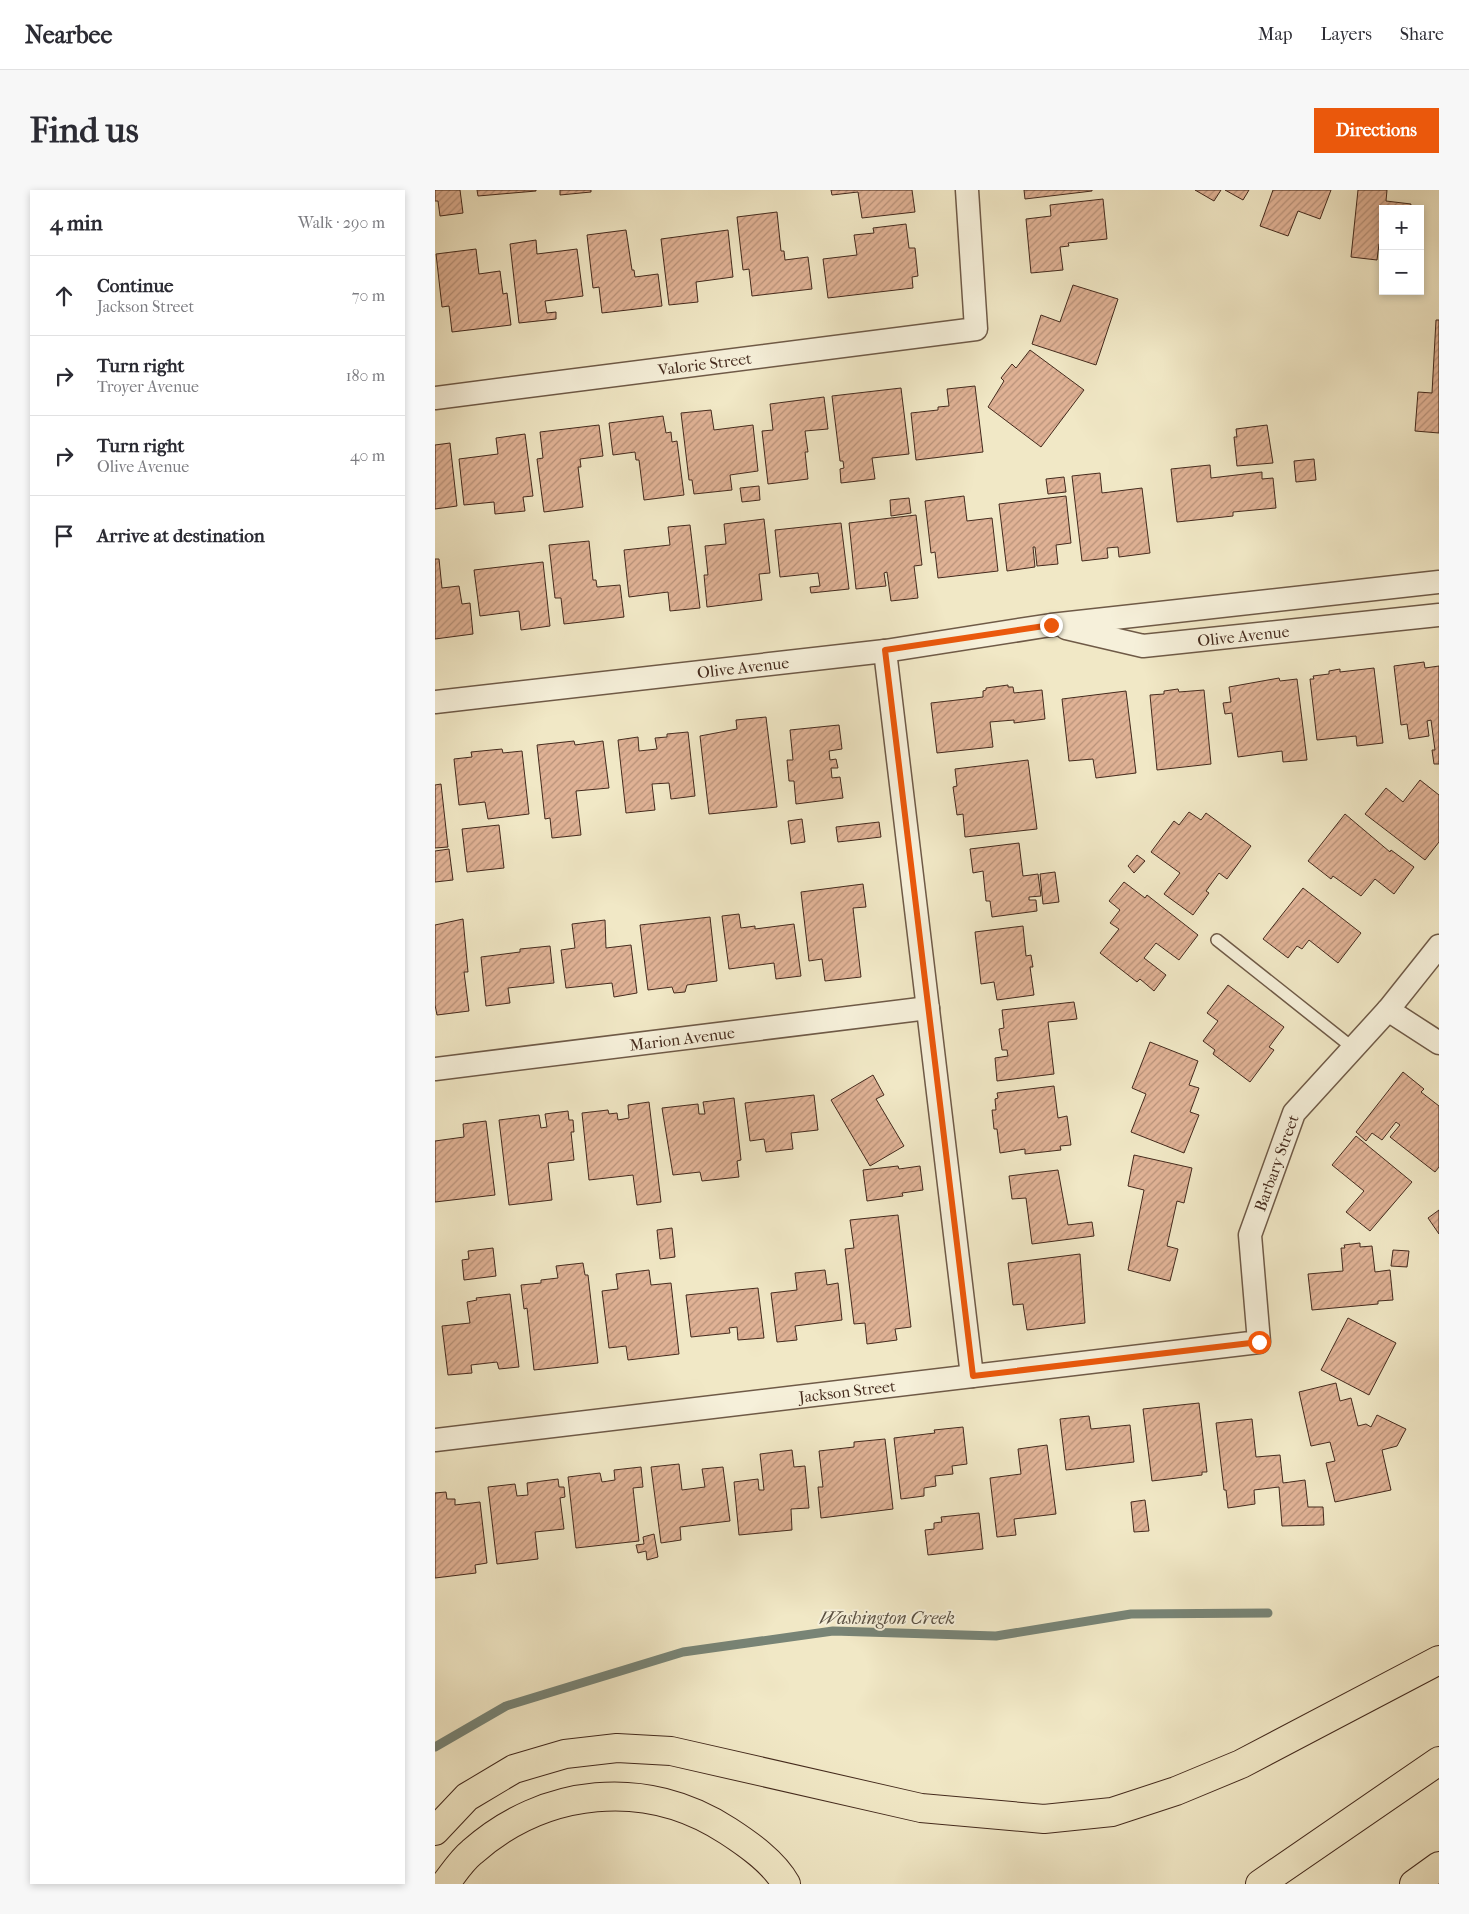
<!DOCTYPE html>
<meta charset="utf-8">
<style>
body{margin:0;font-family:"IM FELL French Canon",serif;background:#f7f7f7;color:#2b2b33}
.controls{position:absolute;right:15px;top:15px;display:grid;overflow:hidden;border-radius:0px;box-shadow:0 2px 8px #0003}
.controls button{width:45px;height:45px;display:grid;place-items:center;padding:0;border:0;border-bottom:1px solid #e1e1e2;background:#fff;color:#2b2b33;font:25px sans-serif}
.stop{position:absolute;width:15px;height:15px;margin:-11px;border:4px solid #ea580c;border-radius:50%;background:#fff}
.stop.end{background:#ea580c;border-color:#fff;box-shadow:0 1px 5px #0008}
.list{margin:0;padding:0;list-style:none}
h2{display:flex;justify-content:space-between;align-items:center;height:65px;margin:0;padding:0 20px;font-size:21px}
h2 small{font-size:16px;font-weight:400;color:#7c7c81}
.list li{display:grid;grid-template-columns:32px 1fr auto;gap:15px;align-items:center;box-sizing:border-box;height:80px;padding:0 20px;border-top:1px solid #e1e1e2}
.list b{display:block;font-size:19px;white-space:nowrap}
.list p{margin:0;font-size:16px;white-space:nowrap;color:#7c7c81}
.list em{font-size:16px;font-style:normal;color:#7c7c81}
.icon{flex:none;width:28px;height:28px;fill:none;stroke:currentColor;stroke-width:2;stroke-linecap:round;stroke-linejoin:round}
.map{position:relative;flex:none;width:1004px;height:1694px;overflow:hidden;border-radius:0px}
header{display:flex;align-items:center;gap:30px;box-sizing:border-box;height:70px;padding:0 25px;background:#fff;border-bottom:1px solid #e1e1e2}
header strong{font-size:24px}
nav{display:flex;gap:28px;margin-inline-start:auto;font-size:18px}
.intro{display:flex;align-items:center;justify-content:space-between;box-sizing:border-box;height:120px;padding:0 30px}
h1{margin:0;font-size:35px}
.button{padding:12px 22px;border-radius:0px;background:#ea580c;color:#fff;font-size:18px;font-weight:700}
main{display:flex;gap:30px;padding:0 30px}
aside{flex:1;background:#fff;border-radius:0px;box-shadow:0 2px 8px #0003}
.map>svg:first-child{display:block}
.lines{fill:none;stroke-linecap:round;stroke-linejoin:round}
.stream{stroke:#788476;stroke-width:9}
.building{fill:url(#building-hatch);stroke:#442a1d}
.lane-casing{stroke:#6f5a47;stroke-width:14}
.street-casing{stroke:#6f5a47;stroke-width:25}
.highway-casing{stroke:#442a1d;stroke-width:30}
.lane{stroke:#f6f0da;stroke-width:11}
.street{stroke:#f6f0da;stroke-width:22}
.highway{stroke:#f1e8c6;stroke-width:28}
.route{stroke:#ea580c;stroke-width:6}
.labels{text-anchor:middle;stroke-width:4;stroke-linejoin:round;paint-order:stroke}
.street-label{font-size:16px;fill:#442a1d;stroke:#f6f0da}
.water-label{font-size:18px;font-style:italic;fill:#5a5042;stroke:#f6f0da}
</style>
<header>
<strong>Nearbee</strong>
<nav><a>Map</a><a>Layers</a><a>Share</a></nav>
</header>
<div class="intro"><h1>Find us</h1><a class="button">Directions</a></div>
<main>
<aside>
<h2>4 min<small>Walk · 290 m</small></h2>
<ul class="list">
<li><svg class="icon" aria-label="ahead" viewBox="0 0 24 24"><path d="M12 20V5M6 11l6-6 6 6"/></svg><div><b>Continue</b><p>Jackson Street</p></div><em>70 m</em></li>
<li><svg class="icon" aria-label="right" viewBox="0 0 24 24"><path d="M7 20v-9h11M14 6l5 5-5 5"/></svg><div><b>Turn right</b><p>Troyer Avenue</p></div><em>180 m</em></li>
<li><svg class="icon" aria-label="right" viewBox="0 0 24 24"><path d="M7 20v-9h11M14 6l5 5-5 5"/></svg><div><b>Turn right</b><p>Olive Avenue</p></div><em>40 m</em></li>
<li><svg class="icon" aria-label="arrive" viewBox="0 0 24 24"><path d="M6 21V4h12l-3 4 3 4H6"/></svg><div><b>Arrive at destination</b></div></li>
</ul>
</aside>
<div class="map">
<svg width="1004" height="1694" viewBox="0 0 1004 1694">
<defs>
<pattern id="building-hatch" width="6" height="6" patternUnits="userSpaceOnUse" patternTransform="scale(1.25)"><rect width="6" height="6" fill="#e0b295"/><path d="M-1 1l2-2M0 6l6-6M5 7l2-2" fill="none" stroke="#b79179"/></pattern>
</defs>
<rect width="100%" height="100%" fill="#f1e8c6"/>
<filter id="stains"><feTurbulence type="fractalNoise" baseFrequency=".004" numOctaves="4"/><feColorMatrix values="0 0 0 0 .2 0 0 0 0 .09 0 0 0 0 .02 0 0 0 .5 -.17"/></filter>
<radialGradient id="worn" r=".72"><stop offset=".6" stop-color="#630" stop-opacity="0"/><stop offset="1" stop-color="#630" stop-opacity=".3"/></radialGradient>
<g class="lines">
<!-- stream -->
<path class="stream" d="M0 1557 71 1516 248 1462 398 1441 561 1446 696 1424 833 1423"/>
</g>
<!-- building -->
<g class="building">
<path d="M0 0H25L28 23 5 26 3 11H0Z"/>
<path d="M42 0H101V1L43 6Z"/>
<path d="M125 0H156V2L125 5Z"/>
<path d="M396 0H477L480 22 427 28 423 2 397 5Z"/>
<path d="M589 0H657V1L590 9Z"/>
<path d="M760 0H786L779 11Z"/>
<path d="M790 0H814L808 10Z"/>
<path d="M838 0H896L885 29 863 21 853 46 825 36Z"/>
<path d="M923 0H952L951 11 976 14 975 19H948V55L944 54 942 70 916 67Z"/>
<path d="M668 9 672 49 633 53 634 56 625 57 628 80 596 83 591 29 616 26 615 15Z"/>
<path d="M342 22 346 61H349L350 70 373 67 377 99 317 106 314 79 308 80 302 27Z"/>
<path d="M471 34 474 58H480L483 86 477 87 478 98 393 108 388 69 422 65 419 45 439 43 438 38Z"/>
<path d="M191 40 197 80H199L200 87 223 84 227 116 167 123 164 97 158 98 152 45Z"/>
<path d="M293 40 298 87 261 92 263 112 234 115 226 49Z"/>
<path d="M101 50 102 64 142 59 148 106 110 111 112 123 121 122V129L84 133 75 54Z"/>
<path d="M41 59 44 84 65 81 68 104 72 103 76 135 17 142 14 116 7 117 1 64Z"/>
<path d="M638 95 683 109 661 175 597 154 606 125 625 132Z"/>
<path d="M1001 130H1004V243L980 241 983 202 997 203Z"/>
<path d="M595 160 649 200 606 257 553 217 569 191 566 188 577 174 581 178Z"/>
<path d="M540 196 548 262 481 270 476 223 503 220V217L514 216 512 199Z"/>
<path d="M466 198 474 264 437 268 440 289 406 293 405 279 409 278 408 271H405L397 206Z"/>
<path d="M389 207 393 239 370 241 373 262H370L373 289 333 294 327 241 338 240 335 214Z"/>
<path d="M276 220 279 240 318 235 323 281 295 285 297 300 259 304 257 290H254L246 223Z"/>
<path d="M228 226 231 243 236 242 237 252 242 251 249 305 209 310 204 270H201L200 262 178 265 174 233Z"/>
<path d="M164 235 168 266 145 269 146 277H143L148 317 109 322 102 269 108 268 105 242Z"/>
<path d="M832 235 838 273 802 276 799 247H802L801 239Z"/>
<path d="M90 244 98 306 88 307 90 321 60 324 59 312 29 315 24 269 63 264 61 248Z"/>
<path d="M15 253 22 316 0 319V255Z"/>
<path d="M879 269 881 290 861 292 859 271Z"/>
<path d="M775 275 776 288 827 282V289L838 288 841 318 798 322V326L742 332 736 279Z"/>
<path d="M665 283 667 303 707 298 715 363 684 367 683 357 672 358 673 368 647 371 637 286Z"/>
<path d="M629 287 631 302 613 304 611 289Z"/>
<path d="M324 296 325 310 307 312 305 298Z"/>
<path d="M529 306 532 331 557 328 563 381 503 388 500 362 496 363 490 311Z"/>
<path d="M631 306 636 353 621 355 623 374 602 376 600 357H598L600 377 572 381 564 314Z"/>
<path d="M474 308 476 323 456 326 455 310Z"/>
<path d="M481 325 487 375 479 376 483 408 456 411 452 382 449 383 451 396 421 399 414 333Z"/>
<path d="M329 329 335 383 324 384 327 410 272 417 269 385H273L270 356 291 354 289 334Z"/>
<path d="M406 333 414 399 376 403 375 397 385 396 383 383 345 387 340 340Z"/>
<path d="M255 335 265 418 235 421 233 402 194 407 189 360 235 355 233 337Z"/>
<path d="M154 351 158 390H161L162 397 185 395 189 427 129 434 126 408H120L114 355Z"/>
<path d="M0 369H4L7 398 24 396 27 414 35 413 38 444 0 449Z"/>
<path d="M108 372 115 436 86 440 84 421 45 426 39 380Z"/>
<path d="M989 472 990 478 1004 476V574H999L997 560H1000L996 530 992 531 994 546 974 549 972 534 966 535 959 476Z"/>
<path d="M939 478 948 553 922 556 921 546 882 550 875 489H879L878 486 894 484V481L905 479V482Z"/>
<path d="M844 488 845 491 862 489 872 570 848 572 847 561 803 567 797 523 790 524 788 513 796 512 794 497Z"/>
<path d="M573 495V497H578L579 503 607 500 610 529 579 533V530L555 532 558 557 502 563 496 513 548 507V501L551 500V498Z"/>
<path d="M743 499 744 502 769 500 776 574 722 580 715 505 729 504V501Z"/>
<path d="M691 501 701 583 661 588 658 569 634 571 627 509Z"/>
<path d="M331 527 342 617 274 624 265 546 302 539 301 530Z"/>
<path d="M404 535 407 559 394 561 395 570 401 569 403 578H396L397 588 405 587 408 608 361 614 359 591H354L352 570H358L355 540Z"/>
<path d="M253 542 260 606 236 609 234 593 217 594 220 620 191 623 183 550 203 547 204 561 222 559 220 548 232 547V544Z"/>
<path d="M139 551 140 555 168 551 174 598 141 601 146 645 117 648 115 628 110 629 102 555Z"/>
<path d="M67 559 68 563 87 561 94 624 53 629 50 612 24 615 19 569 37 567 36 562Z"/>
<path d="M593 570 602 639 530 647 528 624 522 625 518 597 522 596 520 579Z"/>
<path d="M985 590 1004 605V652L990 670 930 624 951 598 968 612Z"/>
<path d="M6 594 13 657 0 658V595Z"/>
<path d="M754 622 766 630 771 623 816 656 792 689 784 683 771 701 774 703 758 725 729 704 745 683 716 662 739 631 744 635Z"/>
<path d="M910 624 955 662 956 660 979 677 959 704 940 689 926 706 898 686 896 689 873 671Z"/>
<path d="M367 629 370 652 356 654 353 631Z"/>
<path d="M444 632 446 647 403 652 401 637Z"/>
<path d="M64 635 69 678 32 682 27 639Z"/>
<path d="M584 653 588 686 603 684 606 706 594 707V710H601L602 721 557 727 555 711H551L548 681 538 683 535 659Z"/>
<path d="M14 659 18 690 0 692V661Z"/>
<path d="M702 665 710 671 699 683 693 676Z"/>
<path d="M620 682 624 712 608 714 605 684Z"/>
<path d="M689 692 710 708 712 705 763 745 744 770 721 753 709 768 731 785 719 801 705 789 702 792 665 763 684 739 675 733 685 720 674 711Z"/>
<path d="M428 694 431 717 418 718 426 787 390 791 387 769 374 771 366 702Z"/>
<path d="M868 698 926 743 903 773 874 750 867 759 862 756 853 768 828 749Z"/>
<path d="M304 724 306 738 320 736V739L359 734 366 786 341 789 339 773 294 779 287 726Z"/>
<path d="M275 727 282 791 252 795 250 802 239 803 237 797 213 800 205 735Z"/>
<path d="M28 729 33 782H29L34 821 2 825 0 815V735Z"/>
<path d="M170 730 171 758 196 755 202 803 179 807 177 793 131 798 126 760 140 758 137 734Z"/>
<path d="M588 736 591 766 596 765 598 777H595L599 805 562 810 559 792 546 794 540 742Z"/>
<path d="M115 756 119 793 73 798 75 813 51 816 46 767 85 762V759Z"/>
<path d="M793 795 849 837 834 857 839 860 815 892 778 864 780 860 768 851 783 831 772 823Z"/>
<path d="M639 812 642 829 613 832 619 884 562 891 560 868 573 866 572 860H567L564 839 569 838 567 820Z"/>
<path d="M715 852 763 871 754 895 764 898 755 922 764 925 749 963 696 942 711 904 697 898Z"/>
<path d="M968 882 989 899 986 902 1004 916V977L1000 982 955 947 965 935 961 932 947 950 937 943 931 951 921 942Z"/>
<path d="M438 885 449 905 441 909 469 956 435 976 396 910Z"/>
<path d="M619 896 623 928 632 926 636 955 625 956 626 960 590 964V959L565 963 562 939H559L557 920H561L560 909 563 908 562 903Z"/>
<path d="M379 905 383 940 356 943 358 959 331 962 329 949 315 951 310 913Z"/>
<path d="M299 908 306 970 302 971 304 987 267 991 265 982 238 985 227 918 263 914 264 924H270L268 912Z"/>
<path d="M214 912 226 1012 202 1015 198 985 154 990 147 923 173 920 174 924 182 923 183 930 194 928 193 915Z"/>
<path d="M133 921 134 930H138L139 942H136L139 970 113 973 117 1010 74 1015 64 930 104 925 106 938 112 937 110 924Z"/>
<path d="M51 931 60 1005 0 1012V951L29 947 28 934Z"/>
<path d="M921 946 977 992 935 1041 911 1022 929 1001 897 975Z"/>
<path d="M699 965 757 978 749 1013 742 1011 732 1056 743 1059 735 1091 693 1080 709 1000 693 996Z"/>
<path d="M463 976 464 979 485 976 488 1000 467 1003 468 1006 432 1011 428 980Z"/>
<path d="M623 980 633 1035 657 1032 659 1046 597 1054 591 1008 577 1009 574 986Z"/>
<path d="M1004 1020V1044L993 1028Z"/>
<path d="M463 1025 476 1137 460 1139 462 1150 432 1154 430 1133 419 1134 410 1059 419 1058 415 1030Z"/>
<path d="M237 1038 240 1067 225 1069 222 1040Z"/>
<path d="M925 1053V1057L937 1056 940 1082 955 1080 958 1110 943 1111V1114L877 1120 873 1084 908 1081 906 1058H910L909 1055Z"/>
<path d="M58 1058 61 1086 29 1090 27 1070 34 1069 33 1061Z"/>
<path d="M958 1060 974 1061 972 1077 956 1076Z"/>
<path d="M645 1064 650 1133 592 1140 588 1114 578 1115 573 1073Z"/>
<path d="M148 1073 150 1085H153L163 1173 99 1180 92 1118 89 1119 86 1095 106 1093V1090L123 1088 121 1076Z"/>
<path d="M214 1080 216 1095 236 1093 244 1164 193 1170 191 1156 174 1158 167 1101 183 1099 181 1084Z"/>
<path d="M390 1080 392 1095 403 1093 407 1130 360 1136 362 1150 342 1152 336 1103 362 1100 360 1083Z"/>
<path d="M323 1098 329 1148 303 1150 302 1137 294 1138 295 1143 256 1147 251 1105Z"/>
<path d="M75 1104 84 1177 64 1179 62 1172 36 1175 37 1183 13 1185 7 1136 35 1133 32 1112 42 1110 41 1108Z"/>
<path d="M913 1128 961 1153 934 1205 886 1180Z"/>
<path d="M901 1193 905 1211 916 1208 923 1236 931 1234 936 1237 942 1225 971 1239 962 1256 947 1260 956 1300 900 1312 891 1273 900 1271 895 1252 876 1256 864 1202Z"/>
<path d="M764 1213 772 1282H767V1285L717 1291 708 1219Z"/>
<path d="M654 1226 656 1239 695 1235 699 1272 631 1280 625 1229Z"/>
<path d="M817 1229 821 1267 845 1265 848 1293 870 1290 873 1317H888L889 1335 847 1336 844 1297 819 1300 820 1314 793 1318 791 1300H789L781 1233Z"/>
<path d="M528 1237 532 1274 517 1276 518 1284 500 1286 501 1296 489 1298V1306L466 1309 459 1248 500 1243 499 1240Z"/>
<path d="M450 1249 458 1319 386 1328 383 1297H388L384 1261 419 1257V1252Z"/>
<path d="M612 1255 621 1324 579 1329 581 1345 562 1347 555 1288 586 1284 583 1259Z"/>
<path d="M357 1260 359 1277 370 1276 374 1318 356 1319 357 1340 304 1345 299 1292 323 1289 324 1300H329L325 1264Z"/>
<path d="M244 1274 247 1300 270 1297 267 1279 288 1277 295 1331 245 1337 246 1350 226 1353 216 1277Z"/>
<path d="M206 1277 208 1297 198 1298 204 1351 141 1358 133 1287 165 1283 167 1292 180 1290 179 1280Z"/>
<path d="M123 1289 124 1297H129L130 1307 125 1308 129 1339 100 1342 103 1369 62 1374 53 1297 80 1294 82 1306 93 1305 92 1293Z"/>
<path d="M11 1302 12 1309H20V1315L45 1312 52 1373 40 1375 41 1383 0 1388V1303Z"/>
<path d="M710 1310 714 1341 699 1342 696 1312Z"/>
<path d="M544 1323 548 1359 493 1365 490 1340 499 1339V1333L507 1332 506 1327Z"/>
<path d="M219 1344 223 1367 212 1370 211 1361 203 1363 201 1355 209 1354 208 1347Z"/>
</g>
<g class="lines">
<!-- lane casing -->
<g class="lane-casing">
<path id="lane" d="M782 750 918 858"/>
</g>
<!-- street casing -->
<g class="street-casing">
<g id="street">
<path id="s1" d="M0 208 541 139 532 0"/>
<path id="s2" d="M631 438 708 456 1004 425"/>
<path d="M450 461 537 1186"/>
<path id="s3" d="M0 512 450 461 616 435 1004 392"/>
<path d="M953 820 1004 853"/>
<path id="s4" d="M0 879 493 818"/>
<path id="s5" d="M0 1250 824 1152 815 1045 859 923 953 820 1004 756"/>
</g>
</g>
<!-- highway casing -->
<g class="highway-casing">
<g id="highway">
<path d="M0 1641 32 1607 79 1579 130 1564 182 1558 236 1561 486 1618 609 1629 677 1622 741 1601 806 1574 1004 1470"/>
<path d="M10 1694C18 1684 26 1671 37 1662 109 1598 211 1587 293 1641 313 1654 339 1672 351 1694"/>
<path d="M825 1694 1004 1571"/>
<path d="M979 1694 1004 1676"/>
</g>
</g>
<!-- lane -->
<use href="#lane" class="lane"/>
<!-- street -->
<use href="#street" class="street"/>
<!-- highway -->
<use href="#highway" class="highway"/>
</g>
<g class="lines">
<!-- route -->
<path class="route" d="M616 435 450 460 538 1186 824 1152"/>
</g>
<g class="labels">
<!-- street labels -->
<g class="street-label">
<text dy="6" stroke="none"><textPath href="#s1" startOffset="272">Valorie Street</textPath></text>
<text dy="6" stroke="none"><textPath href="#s2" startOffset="180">Olive Avenue</textPath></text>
<text dy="6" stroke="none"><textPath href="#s3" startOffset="310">Olive Avenue</textPath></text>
<text dy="6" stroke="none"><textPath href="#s4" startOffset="249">Marion Avenue</textPath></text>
<text dy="6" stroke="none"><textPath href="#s5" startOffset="1014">Barbary Street</textPath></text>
<text dy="6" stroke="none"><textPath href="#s5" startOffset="415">Jackson Street</textPath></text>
</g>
<!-- water labels -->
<g class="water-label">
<text x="452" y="1434">Washington Creek</text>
</g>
</g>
<rect width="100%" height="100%" filter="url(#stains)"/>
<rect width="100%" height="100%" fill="url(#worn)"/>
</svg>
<div class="controls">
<button>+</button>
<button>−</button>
</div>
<div class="stop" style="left:824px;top:1152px"></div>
<div class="stop end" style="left:616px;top:435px"></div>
</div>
</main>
